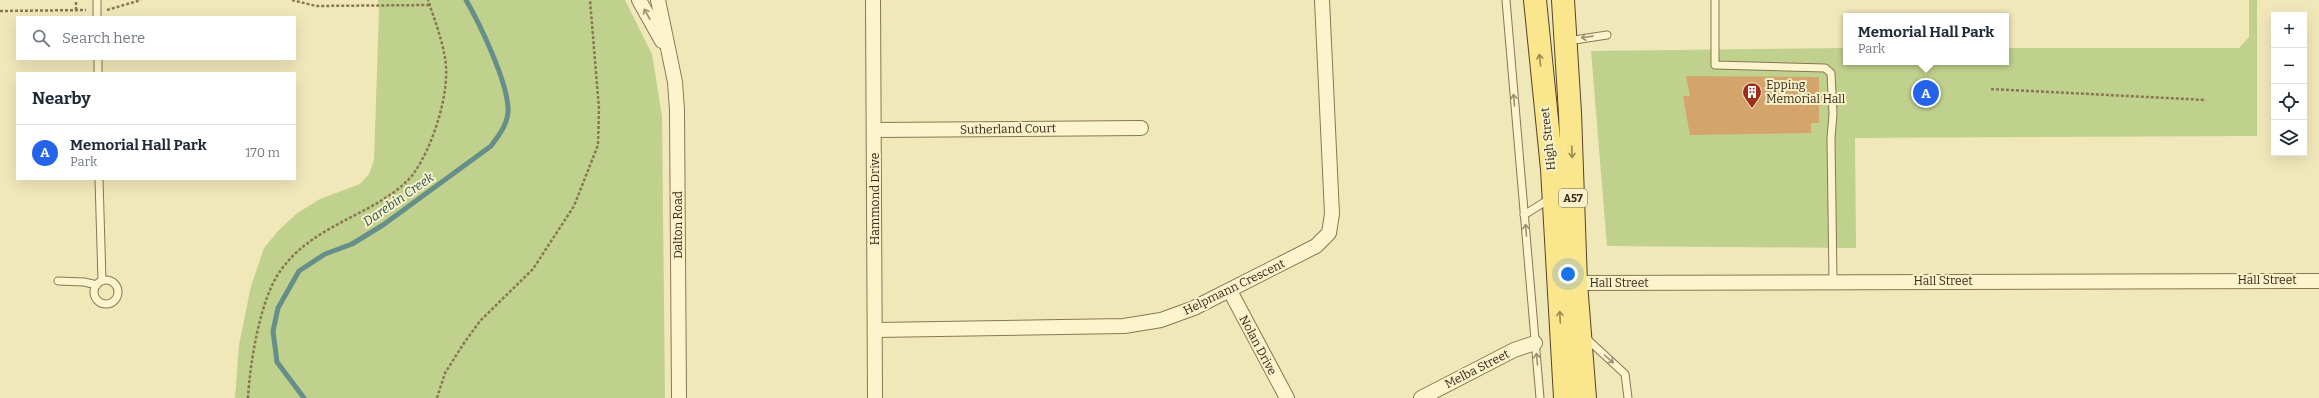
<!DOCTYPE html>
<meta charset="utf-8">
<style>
body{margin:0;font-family:Bitter,serif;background:#f2f2f3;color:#1f2937}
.controls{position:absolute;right:12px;top:12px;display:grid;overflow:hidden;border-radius:0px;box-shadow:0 4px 16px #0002}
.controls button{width:36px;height:36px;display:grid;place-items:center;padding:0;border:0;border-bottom:1px solid #e0e1e3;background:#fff;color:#1f2937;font:20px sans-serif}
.you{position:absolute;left:1568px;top:274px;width:14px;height:14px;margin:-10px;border:3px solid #fff;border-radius:50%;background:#1a73e8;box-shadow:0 0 0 6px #1a73e833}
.badge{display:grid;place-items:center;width:26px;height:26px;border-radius:50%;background:#2563eb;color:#fff;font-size:13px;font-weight:700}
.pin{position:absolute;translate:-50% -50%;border:2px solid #fff;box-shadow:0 1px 4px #0006}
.popup{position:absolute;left:1843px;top:13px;width:166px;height:52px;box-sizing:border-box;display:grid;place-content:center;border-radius:0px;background:#fff;filter:drop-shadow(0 1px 3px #0005);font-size:13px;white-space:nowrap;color:#747a83}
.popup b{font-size:15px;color:#1f2937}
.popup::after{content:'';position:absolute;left:50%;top:100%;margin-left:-8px;border:8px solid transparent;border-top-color:#fff}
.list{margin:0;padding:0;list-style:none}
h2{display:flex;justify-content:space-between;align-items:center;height:52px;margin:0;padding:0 16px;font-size:17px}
h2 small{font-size:13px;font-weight:400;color:#747a83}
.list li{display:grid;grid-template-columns:26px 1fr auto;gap:12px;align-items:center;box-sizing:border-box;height:56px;padding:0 16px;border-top:1px solid #e0e1e3}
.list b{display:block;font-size:15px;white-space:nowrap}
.list p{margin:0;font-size:13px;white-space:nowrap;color:#747a83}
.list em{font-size:13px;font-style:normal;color:#747a83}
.icon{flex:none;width:22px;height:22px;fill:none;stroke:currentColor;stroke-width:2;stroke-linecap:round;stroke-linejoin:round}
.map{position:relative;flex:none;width:2319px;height:398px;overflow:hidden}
.search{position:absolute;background:#fff;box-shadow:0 4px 16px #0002;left:16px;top:16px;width:280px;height:44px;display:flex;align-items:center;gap:10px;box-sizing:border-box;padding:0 14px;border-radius:0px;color:#747a83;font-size:15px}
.panel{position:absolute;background:#fff;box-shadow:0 4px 16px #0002;left:16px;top:72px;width:280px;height:108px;border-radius:0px}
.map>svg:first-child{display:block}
.green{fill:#c0d08d}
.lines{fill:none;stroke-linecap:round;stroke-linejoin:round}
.stream{stroke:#668f8a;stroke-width:5}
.building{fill:#d3a46c}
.lane-casing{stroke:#897753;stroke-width:9}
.street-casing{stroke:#897753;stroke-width:16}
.primary-casing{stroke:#564328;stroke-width:24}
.path{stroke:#897753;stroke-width:2.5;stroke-dasharray:3 2;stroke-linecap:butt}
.lane{stroke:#fcf4cd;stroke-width:7}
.street{stroke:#fcf4cd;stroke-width:14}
.primary{stroke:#fae68c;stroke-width:22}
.oneway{stroke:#9a9073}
.oneway2{stroke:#988852}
.labels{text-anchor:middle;stroke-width:4;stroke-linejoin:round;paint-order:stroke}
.shield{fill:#f8f1ca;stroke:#71664e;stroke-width:1}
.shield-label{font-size:11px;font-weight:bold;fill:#372b19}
.poi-label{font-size:12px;fill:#372b19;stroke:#f8f1ca;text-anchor:start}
.street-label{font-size:12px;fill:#372b19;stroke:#f8f1ca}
.water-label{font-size:13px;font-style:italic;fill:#275558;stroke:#f8f1ca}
</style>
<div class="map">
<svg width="2319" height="398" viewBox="0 0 2319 398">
<rect width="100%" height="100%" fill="#f1e8ba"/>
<!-- green -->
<g class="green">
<path d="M378 0H625L652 54 662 116 665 398H235L239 345 251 286 264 248 278 231 296 214 320 199 360 184 369 174 374 160 379 12Z"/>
<path d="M2249 0H2257V136L1855 138 1856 248 1607 246 1591 51 1846 48V62H2006V48H2239L2249 37Z"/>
</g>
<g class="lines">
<!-- stream -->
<path class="stream" d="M304 398 277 362 273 331 278 308 299 271 325 254 352 244 383 225 491 146C499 135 509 123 508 108 507 81 480 24 466 0"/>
</g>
<!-- building -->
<path class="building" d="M1686 76 1819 77V123H1811V133L1690 135 1683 96H1690Z"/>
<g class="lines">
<!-- lane casing -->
<g class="lane-casing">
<g id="lane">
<path d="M97 0V17"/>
<path d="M1506 0 1540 398"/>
<path d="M1715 0V65L1825 68 1831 73 1833 114 1831 138 1833 281"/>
<path d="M1568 41 1607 35"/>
<path d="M98 59V73"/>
<path d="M99 179 102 281"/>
<path d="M1524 215 1551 198"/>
<circle cx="106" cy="292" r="12"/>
<path d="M58 281 84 282 97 285"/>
<path d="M1586 338 1625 374 1628 398"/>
</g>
</g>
<!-- street casing -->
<g class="street-casing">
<g id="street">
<path d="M639 0 662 41"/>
<path d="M658 0 675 82 677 110 679 398"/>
<path d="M873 0 875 398"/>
<path d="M874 130 1141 128"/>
<path d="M1576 283 2319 281"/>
<path d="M1230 291 1287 398"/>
<path d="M876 330 1124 326 1161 320 1194 308 1316 246 1329 233 1332 214 1322 0"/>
<path d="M1421 398 1514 350 1535 343"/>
</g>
</g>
<!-- primary casing -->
<g class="primary-casing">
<g id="primary">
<path d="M1535 0 1552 169 1565 398"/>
<path d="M1563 0 1570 113 1576 283 1585 398"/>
</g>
</g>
<!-- path -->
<g class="path">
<path d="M292 0 316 6 429 5"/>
<path d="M76 10V0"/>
<path d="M107 10 141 0"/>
<path d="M0 11 86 10"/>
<path d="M1991 89 2206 100"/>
<path d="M248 398C250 363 260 298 281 270 305 236 345 222 379 202 392 194 405 185 414 173 433 146 451 91 445 58 442 39 434 18 428 0"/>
<path d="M437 398 445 373 464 343 480 321 533 269 574 206 598 145 599 109 590 0"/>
</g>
<!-- lane -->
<use href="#lane" class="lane"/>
<!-- street -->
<use href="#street" class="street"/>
<!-- primary -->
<use href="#primary" class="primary"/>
</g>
<!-- one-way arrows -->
<defs><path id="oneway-shaft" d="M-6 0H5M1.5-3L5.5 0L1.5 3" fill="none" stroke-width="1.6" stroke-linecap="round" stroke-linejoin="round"/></defs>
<g class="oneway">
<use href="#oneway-shaft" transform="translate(647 14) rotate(-119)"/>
<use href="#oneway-shaft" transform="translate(1587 37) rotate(172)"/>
<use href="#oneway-shaft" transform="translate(1514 100) rotate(-95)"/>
<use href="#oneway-shaft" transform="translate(1526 230) rotate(-95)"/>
<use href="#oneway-shaft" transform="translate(1537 359) rotate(-95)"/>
<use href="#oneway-shaft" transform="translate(1609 359) rotate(42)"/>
</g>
<g class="oneway2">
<use href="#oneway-shaft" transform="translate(1540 60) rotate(-96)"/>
<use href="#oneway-shaft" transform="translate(1572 152) rotate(88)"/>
<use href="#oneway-shaft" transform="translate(1560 317) rotate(-93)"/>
</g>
<!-- icons -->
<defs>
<g id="building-pin" transform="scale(1)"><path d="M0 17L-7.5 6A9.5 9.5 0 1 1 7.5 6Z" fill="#9e2d1d" stroke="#f8f1ca"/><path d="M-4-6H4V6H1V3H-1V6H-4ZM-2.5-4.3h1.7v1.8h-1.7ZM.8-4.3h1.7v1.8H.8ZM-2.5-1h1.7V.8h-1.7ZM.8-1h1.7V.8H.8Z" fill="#fff"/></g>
</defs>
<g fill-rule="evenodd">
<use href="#building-pin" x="1752" y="92"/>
</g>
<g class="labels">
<!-- shield labels -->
<rect class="shield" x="1559" y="189" width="28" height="18" rx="3"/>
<g class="shield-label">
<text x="1573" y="202">A57</text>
</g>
<!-- poi labels -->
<g class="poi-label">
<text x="1766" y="89">Epping<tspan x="1766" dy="14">Memorial Hall</tspan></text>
</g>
<!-- street labels -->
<g class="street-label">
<text transform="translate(1008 129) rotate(-1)" y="4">Sutherland Court</text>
<text transform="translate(1548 139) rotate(-96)" y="4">High Street</text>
<text transform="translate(875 199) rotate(-90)" y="4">Hammond Drive</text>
<text transform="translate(678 225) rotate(-90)" y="4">Dalton Road</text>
<text x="2267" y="284">Hall Street</text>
<text x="1943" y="285">Hall Street</text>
<text x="1619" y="287">Hall Street</text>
<text transform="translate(1234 287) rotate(-26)" y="4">Helpmann Crescent</text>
<text transform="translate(1258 345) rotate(62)" y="4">Nolan Drive</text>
<text transform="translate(1477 369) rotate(-27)" y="4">Melba Street</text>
</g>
<!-- water labels -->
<g class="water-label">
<text transform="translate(398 199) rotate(-35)" y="5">Darebin Creek</text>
</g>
</g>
</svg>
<div class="controls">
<button>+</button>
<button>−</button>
<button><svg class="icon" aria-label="locate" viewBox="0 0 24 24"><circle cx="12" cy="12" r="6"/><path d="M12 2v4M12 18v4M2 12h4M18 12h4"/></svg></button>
<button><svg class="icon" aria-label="layers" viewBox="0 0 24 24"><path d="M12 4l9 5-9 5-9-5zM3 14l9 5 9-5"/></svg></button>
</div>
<div class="you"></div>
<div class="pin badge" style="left:1926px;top:93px">A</div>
<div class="popup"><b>Memorial Hall Park</b>Park</div>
<div class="search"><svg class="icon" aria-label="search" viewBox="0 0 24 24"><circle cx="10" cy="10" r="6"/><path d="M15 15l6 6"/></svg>Search here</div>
<section class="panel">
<h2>Nearby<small></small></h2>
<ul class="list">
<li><span class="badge">A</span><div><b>Memorial Hall Park</b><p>Park</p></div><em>170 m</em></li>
</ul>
</section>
</div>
